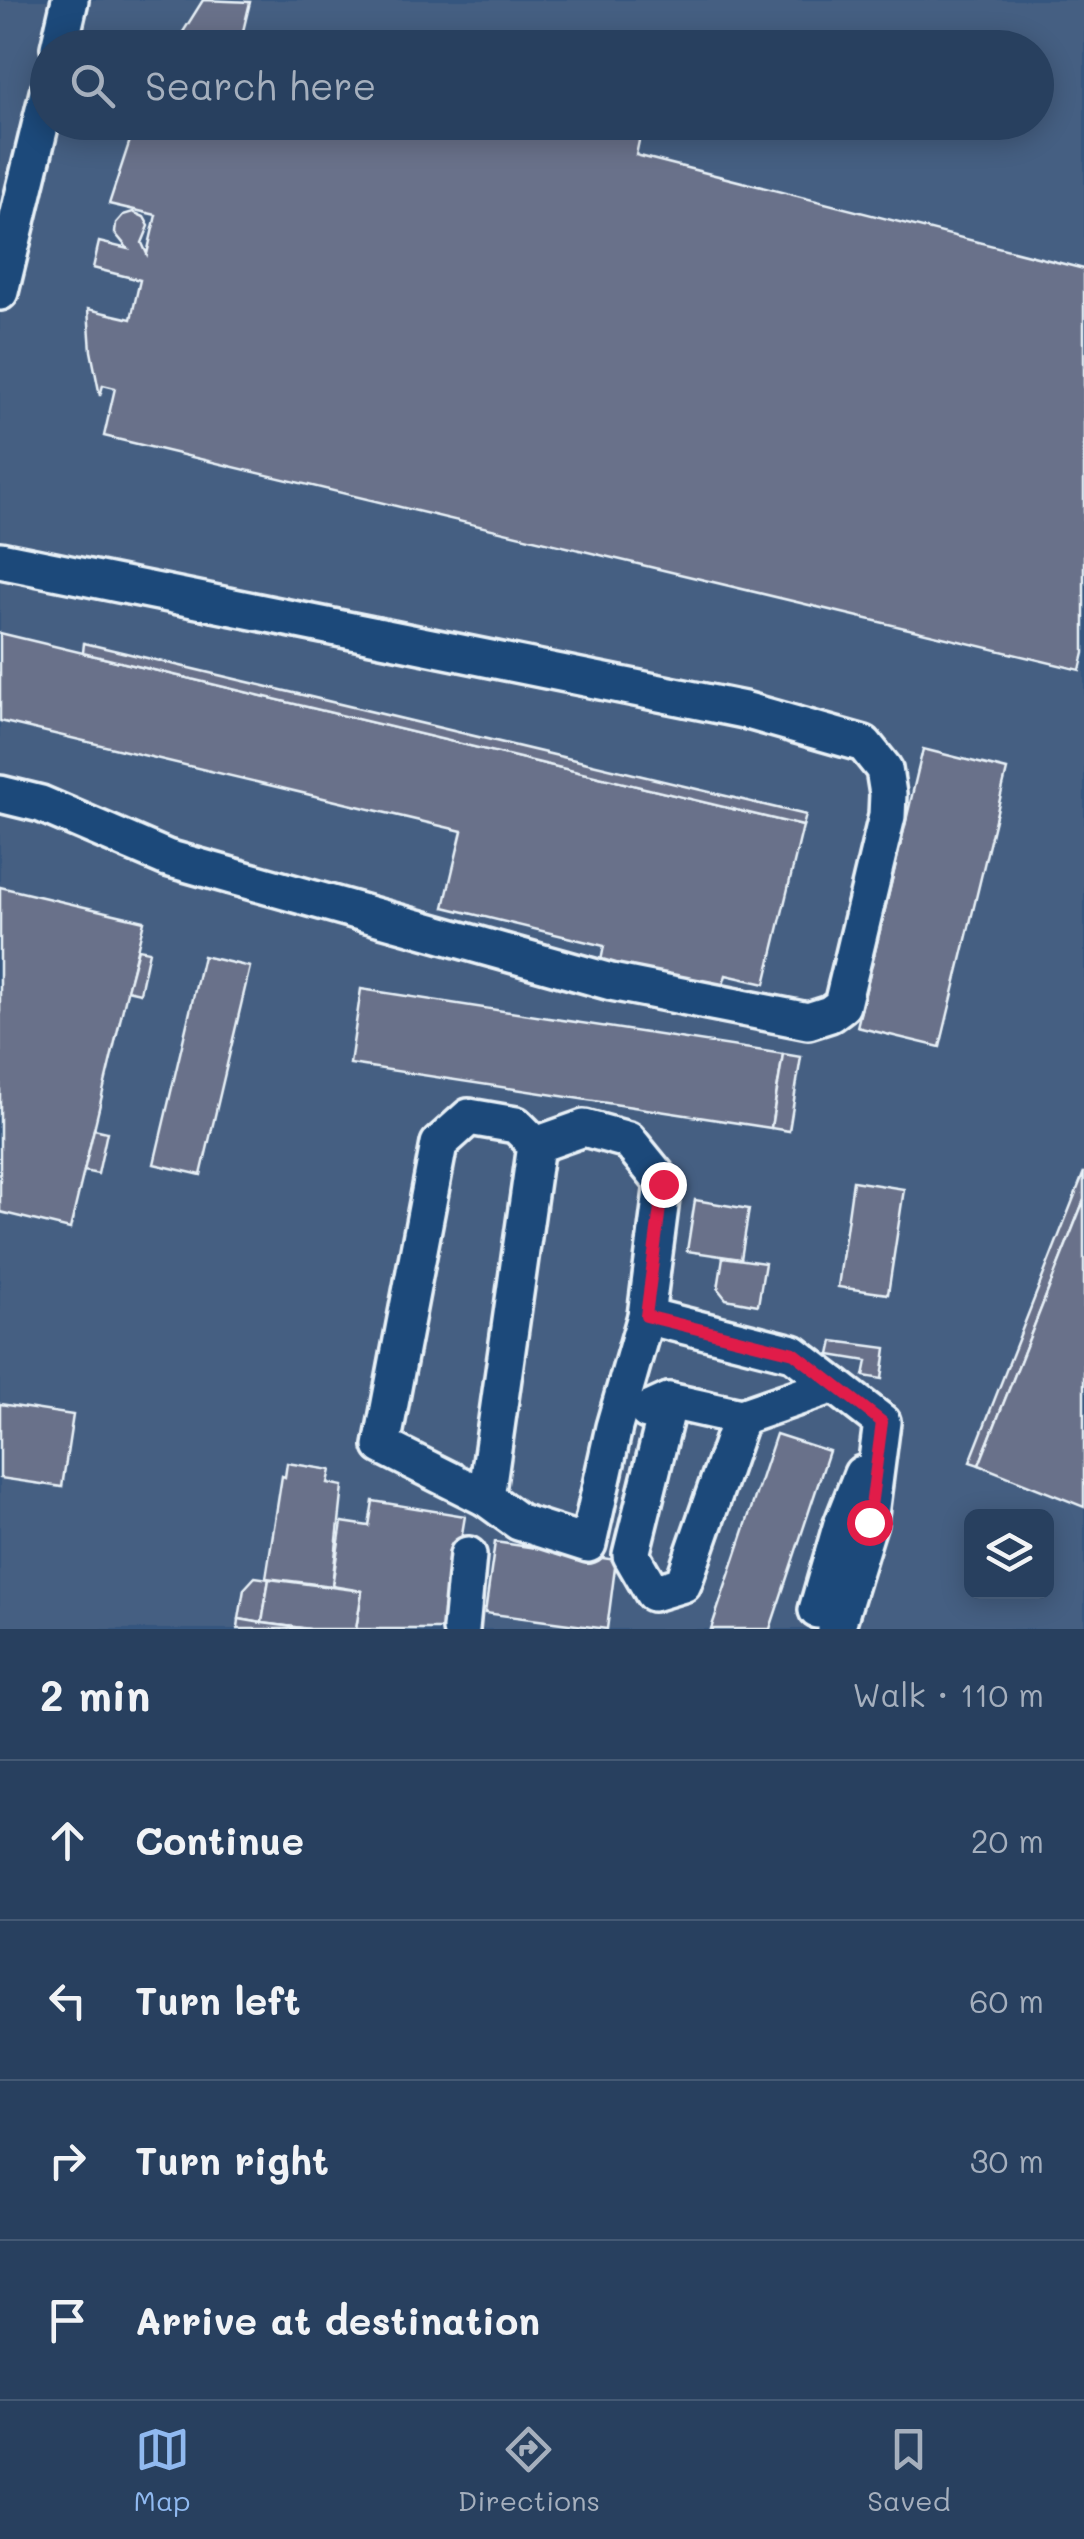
<!DOCTYPE html>
<meta charset="utf-8">
<style>
body{margin:0;font-family:Mali,sans-serif;background:#304765;color:#f1f3f6}
.controls{position:absolute;right:30px;bottom:30px;display:grid;overflow:hidden;border-radius:15px;box-shadow:0 5px 25px #0003}
.controls button{width:90px;height:90px;display:grid;place-items:center;padding:0;border:0;border-bottom:2px solid #445974;background:#28405f;color:#f1f3f6;font:50px sans-serif}
.stop{position:absolute;width:30px;height:30px;margin:-22px;border:8px solid #e11d48;border-radius:50%;background:#fff}
.stop.end{background:#e11d48;border-color:#fff;box-shadow:0 2px 10px #0008}
.list{margin:0;padding:0;list-style:none}
h2{display:flex;justify-content:space-between;align-items:center;height:130px;margin:0;padding:0 40px;font-size:42px}
h2 small{font-size:32px;font-weight:400;color:#a5afbd}
.list li{display:grid;grid-template-columns:65px 1fr auto;gap:30px;align-items:center;box-sizing:border-box;height:160px;padding:0 40px;border-top:2px solid #445974}
.list b{display:block;font-size:38px;white-space:nowrap}
.list em{font-size:32px;font-style:normal;color:#a5afbd}
.icon{flex:none;width:55px;height:55px;fill:none;stroke:currentColor;stroke-width:2;stroke-linecap:round;stroke-linejoin:round}
.map{position:relative;flex:none;width:1084px;height:1629px;overflow:hidden}
.search{position:absolute;background:#28405f;box-shadow:0 5px 25px #0003;left:30px;right:30px;top:30px;height:110px;display:flex;align-items:center;gap:25px;box-sizing:border-box;padding:0 35px;border-radius:55px;color:#a5afbd;font-size:38px}
.sheet{height:770px;background:#28405f}
nav{display:flex;justify-content:space-around;align-items:center;box-sizing:border-box;height:140px;border-top:2px solid #445974;background:#28405f;font-size:28px;color:#a5afbd}
nav a{display:grid;justify-items:center;gap:5px}
nav .on{color:#90b9f0}
.map>svg:first-child{display:block}
.built{fill:#455e82;fill-rule:evenodd}
.building{fill:#69718a;stroke:#e8f1f8;stroke-width:2.5}
.lines{fill:none;stroke-linecap:round;stroke-linejoin:round}
.minor-casing{stroke:#e8f1f8;stroke-width:42}
.minor{stroke:#1f4a7a;stroke-width:35}
.route{stroke:#e11d48;stroke-width:12}
</style>
<div class="map">
<svg width="1084" height="1629" viewBox="0 0 1084 1629">
<rect width="100%" height="100%" fill="#35567f"/>
<filter id="ink" filterUnits="userSpaceOnUse"><feTurbulence type="fractalNoise" baseFrequency=".01" numOctaves="2"/><feDisplacementMap in="SourceGraphic" scale="20" xChannelSelector="R" yChannelSelector="G"/><feConvolveMatrix kernelMatrix="1 2 1 2 8 2 1 2 1" color-interpolation-filters="sRGB"/></filter>
<g filter="url(#ink)">
<!-- built -->
<path class="built" d="M0 0H1084V1629H0ZM48 48H1036V122H48ZM972 1516H1046V1592H972Z"/>
<!-- building -->
<g class="building">
<path d="M203 0 250 2 239 48H173Z"/>
<path d="M136 122H500L546 133 549 122H643L636 155 1084 269V653L1080 670 104 436 115 388 103 385 100 396 91 351 88 309 131 319 140 280 93 268 99 242 128 249 115 233 116 223 123 215 133 212 144 217 149 226 142 243 147 254 156 215 109 204Z"/>
<path d="M0 633 803 826 765 984 726 975 720 995 600 966 604 946 444 907 462 831 0 721Z"/>
<path d="M84 643 806 815 803 826 83 653Z"/>
<path d="M923 749 1007 770 940 1047 857 1027Z"/>
<path d="M0 887 144 921 70 1229 0 1212Z"/>
<path d="M138 949 149 951 140 993 127 990Z"/>
<path d="M203 956 250 967 201 1175 154 1164Z"/>
<path d="M361 989 783 1054 771 1128 350 1064Z"/>
<path d="M783 1054 801 1057 789 1131 771 1128Z"/>
<path d="M94 1129 107 1132 98 1174 84 1171Z"/>
<path d="M1084 1172V1200L979 1465 970 1462Z"/>
<path d="M853 1181 904 1189 888 1294 838 1287Z"/>
<path d="M695 1200 749 1209 741 1259 687 1251Z"/>
<path d="M1084 1200V1507L979 1465Z"/>
<path d="M723 1257 765 1263 758 1305 726 1299 718 1289Z"/>
<path d="M833 1341 886 1348 882 1379 864 1376 867 1361 830 1355Z"/>
<path d="M0 1404 73 1415 62 1487 0 1478Z"/>
<path d="M776 1434 829 1451 770 1629H711Z"/>
<path d="M287 1463 331 1470 328 1483 343 1486 332 1586 266 1578 282 1476 285 1477Z"/>
<path d="M373 1501 465 1516 446 1629H356L362 1591 332 1586 342 1522 369 1526Z"/>
<path d="M495 1542 616 1560 607 1629 485 1613Z"/>
<path d="M255 1577 269 1579 262 1623 239 1619 244 1589Z"/>
<path d="M269 1579 362 1591 356 1629H310L262 1623Z"/>
<path d="M239 1619 262 1623 310 1629H238Z"/>
</g>
<g class="lines">
<!-- minor casing -->
<g class="minor-casing">
<g id="minor">
<path d="M59 48 70 0"/>
<path d="M0 292 48 93"/>
<path d="M0 560 744 710 864 744 884 769 888 794 887 816 842 1005 830 1014 808 1021 611 982 167 858 41 804 0 794"/>
<path d="M584 1128 628 1140 663 1183 646 1316 614 1427 588 1544 519 1522 486 1498 536 1145Z"/>
<path d="M646 1316 793 1353 882 1422 869 1522 836 1629"/>
<path d="M669 1401 631 1555 653 1593 683 1584 741 1417"/>
<path d="M647 1411 669 1401 741 1417 834 1385"/>
<path d="M486 1498 382 1446 439 1144 469 1117 516 1125 536 1145"/>
<path d="M817 1610 841 1527 862 1474"/>
<path d="M461 1629 468 1555"/>
</g>
</g>
<!-- minor -->
<use href="#minor" class="minor"/>
</g>
</g>
<g class="lines" filter="url(#ink)">
<!-- route -->
<path class="route" d="M663 1184 646 1316 794 1353 882 1422 869 1522"/>
</g>
</svg>
<div class="controls">
<button><svg class="icon" aria-label="layers" viewBox="0 0 24 24"><path d="M12 4l9 5-9 5-9-5zM3 14l9 5 9-5"/></svg></button>
</div>
<div class="stop" style="left:869px;top:1522px"></div>
<div class="stop end" style="left:663px;top:1184px"></div>
<div class="search"><svg class="icon" aria-label="search" viewBox="0 0 24 24"><circle cx="10" cy="10" r="6"/><path d="M15 15l6 6"/></svg>Search here</div>
</div>
<section class="sheet">
<h2>2 min<small>Walk · 110 m</small></h2>
<ul class="list">
<li><svg class="icon" aria-label="ahead" viewBox="0 0 24 24"><path d="M12 20V5M6 11l6-6 6 6"/></svg><div><b>Continue</b></div><em>20 m</em></li>
<li><svg class="icon" aria-label="left" viewBox="0 0 24 24"><path d="M17 20v-9H6M10 6l-5 5 5 5"/></svg><div><b>Turn left</b></div><em>60 m</em></li>
<li><svg class="icon" aria-label="right" viewBox="0 0 24 24"><path d="M7 20v-9h11M14 6l5 5-5 5"/></svg><div><b>Turn right</b></div><em>30 m</em></li>
<li><svg class="icon" aria-label="arrive" viewBox="0 0 24 24"><path d="M6 21V4h12l-3 4 3 4H6"/></svg><div><b>Arrive at destination</b></div></li>
</ul>
</section>
<nav>
<a class="on"><svg class="icon" aria-label="map" viewBox="0 0 24 24"><path d="M3 6l6-2 6 2 6-2v14l-6 2-6-2-6 2zM9 4v14M15 6v14"/></svg>Map</a>
<a><svg class="icon" aria-label="directions" viewBox="0 0 24 24"><path d="M12 3l9 9-9 9-9-9zM9 14v-3h6M13 9l2 2-2 2"/></svg>Directions</a>
<a><svg class="icon" aria-label="saved" viewBox="0 0 24 24"><path d="M7 4h10v16l-5-4-5 4z"/></svg>Saved</a>
</nav>
